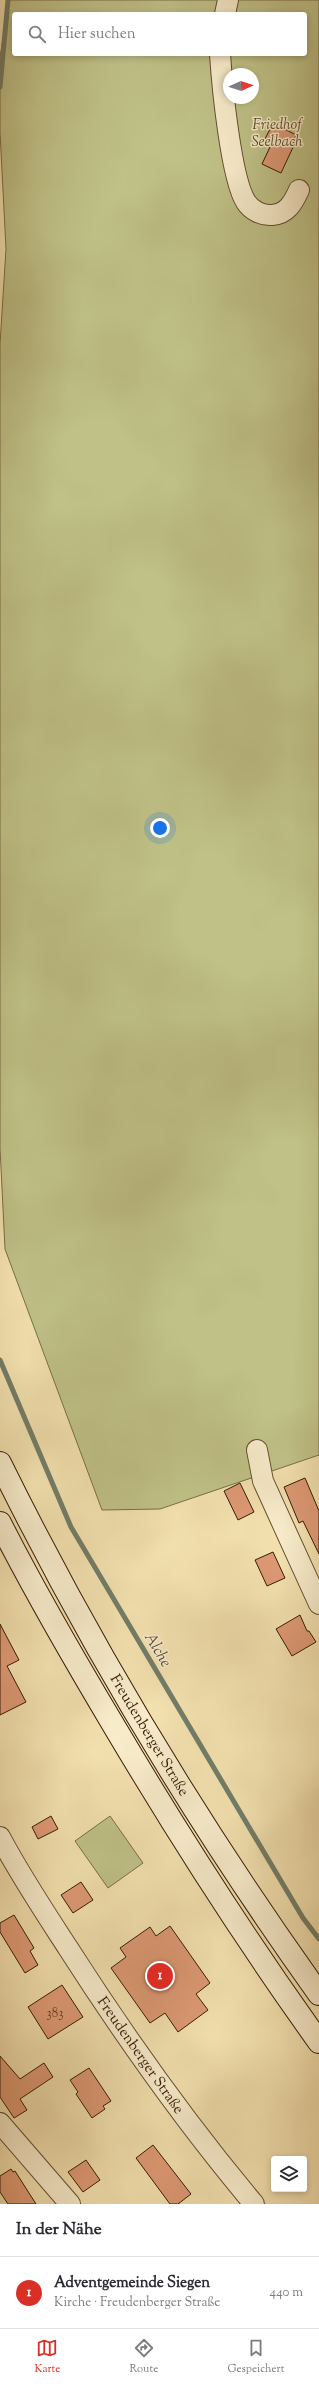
<!DOCTYPE html>
<html lang="de">
<meta charset="utf-8">
<style>
body{margin:0;font-family:"Sorts Mill Goudy",serif;background:#f7f7f7;color:#2b2b33}
.controls{position:absolute;right:12px;bottom:12px;display:grid;overflow:hidden;border-radius:4px;box-shadow:0 2px 6px #0003}
.controls button{width:36px;height:36px;display:grid;place-items:center;padding:0;border:0;border-bottom:1px solid #e1e1e2;background:#fff;color:#2b2b33;font:20px sans-serif}
.compass{position:absolute;left:223px;top:68px;width:36px;height:36px;border-radius:50%;background:#fff;box-shadow:0 2px 6px #0003;rotate:87deg}
.you{position:absolute;left:160px;top:828px;width:14px;height:14px;margin:-10px;border:3px solid #fff;border-radius:50%;background:#1a73e8;box-shadow:0 0 0 6px #1a73e833}
.badge{display:grid;place-items:center;width:26px;height:26px;border-radius:50%;background:#d93025;color:#fff;font-size:13px;font-weight:700}
.pin{position:absolute;translate:-50% -50%;border:2px solid #fff;box-shadow:0 1px 4px #0006}
.list{margin:0;padding:0;list-style:none}
h2{display:flex;justify-content:space-between;align-items:center;height:52px;margin:0;padding:0 16px;font-size:17px}
h2 small{font-size:13px;font-weight:400;color:#7c7c81}
.list li{display:grid;grid-template-columns:26px 1fr auto;gap:12px;align-items:center;box-sizing:border-box;height:72px;padding:0 16px;border-top:1px solid #e1e1e2}
.list b{display:block;font-size:15px;white-space:nowrap}
.list p{margin:0;font-size:13px;white-space:nowrap;color:#7c7c81}
.list em{font-size:13px;font-style:normal;color:#7c7c81}
.icon{flex:none;width:22px;height:22px;fill:none;stroke:currentColor;stroke-width:2;stroke-linecap:round;stroke-linejoin:round}
.map{position:relative;flex:none;width:319px;height:2204px;overflow:hidden}
.search{position:absolute;background:#fff;box-shadow:0 2px 6px #0003;left:12px;right:12px;top:12px;height:44px;display:flex;align-items:center;gap:10px;box-sizing:border-box;padding:0 14px;border-radius:4px;color:#7c7c81;font-size:15px}
.sheet{height:124px;background:#fff}
nav{display:flex;justify-content:space-around;align-items:center;box-sizing:border-box;height:56px;border-top:1px solid #e1e1e2;background:#fff;font-size:11px;color:#7c7c81}
nav a{display:grid;justify-items:center;gap:2px}
nav .on{color:#d93025}
.map>svg:first-child{display:block}
.green{fill:#bfc187;stroke:#7a6e46;fill-rule:evenodd}
.lines{fill:none;stroke-linecap:round;stroke-linejoin:round}
.stream{stroke:#727d68;stroke-width:5}
.building{fill:#dd9974;stroke:#351c05}
.minor-casing{stroke:#644d2f;stroke-width:22}
.secondary-casing{stroke:#351c05;stroke-width:24}
.minor{stroke:#f7ebca;stroke-width:20}
.secondary{stroke:#f7ebca;stroke-width:22}
.labels{text-anchor:middle;stroke-width:3;stroke-linejoin:round;paint-order:stroke}
.number-label{font-size:13px;fill:#5f3b21}
.park-label{font-size:15px;font-style:italic;fill:#5e4e2c;stroke:#f7ebca}
.street-label{font-size:15px;fill:#351c05;stroke:#f7ebca}
.water-label{font-size:16px;font-style:italic;fill:#544c37;stroke:#f7ebca}
</style>
<div class="map">
<svg width="319" height="2204" viewBox="0 0 319 2204">
<rect width="100%" height="100%" fill="#f2e0ae"/>
<filter id="stains"><feTurbulence type="fractalNoise" baseFrequency=".005" numOctaves="4"/><feColorMatrix values="0 0 0 0 .2 0 0 0 0 .09 0 0 0 0 .02 0 0 0 .5 -.17"/></filter>
<radialGradient id="worn" r=".72"><stop offset=".6" stop-color="#630" stop-opacity="0"/><stop offset="1" stop-color="#630" stop-opacity=".3"/></radialGradient>
<!-- green -->
<g class="green">
<path d="M9 0H319V1455L160 1509 102 1510 5 1249 0 1148V344L6 249 0 132V57ZM14 14H305V54H14ZM229 74H253V98H229Z"/>
<path d="M110 1816 143 1863 108 1888 75 1841Z"/>
</g>
<g class="lines">
<!-- stream -->
<g class="stream">
<path d="M0 87 8 0"/>
<path d="M0 1360 71 1527 303 1918 319 1939"/>
</g>
</g>
<!-- building -->
<g class="building">
<path d="M273 123 296 135 293 142 295 143 281 173 262 164 270 147 263 143Z"/>
<path d="M305 1478 319 1511V1554L303 1521 299 1523 284 1487Z"/>
<path d="M240 1483 254 1512 238 1520 224 1491Z"/>
<path d="M273 1552 285 1578 267 1586 255 1560Z"/>
<path d="M300 1615 307 1631H309L316 1642 292 1656 276 1629Z"/>
<path d="M0 1624 19 1660 7 1666 26 1702 0 1715Z"/>
<path d="M51 1816 58 1829 38 1839 32 1827Z"/>
<path d="M81 1882 93 1900 73 1913 61 1895Z"/>
<path d="M14 1915 34 1948 30 1951 38 1965 25 1973 0 1932V1923Z"/>
<path d="M170 1926 210 1983 196 1994 208 2010 178 2032 165 2013 150 2023 111 1968 126 1957 120 1948 150 1927 156 1936Z"/>
<path d="M62 1985 83 2017 48 2039 28 2007Z"/>
<path d="M0 2056 20 2079 44 2063 53 2077 20 2099 27 2110 14 2118 0 2097Z"/>
<path d="M89 2068 111 2101 103 2106 105 2109 92 2118 76 2094 78 2092 70 2080Z"/>
<path d="M153 2145 191 2194 178 2204H170L136 2158Z"/>
<path d="M86 2160 100 2180 83 2192 68 2172Z"/>
<path d="M11 2169 13 2172 15 2171 36 2204H8L0 2192V2176Z"/>
</g>
<g class="lines">
<!-- minor casing -->
<g class="minor-casing">
<g id="minor">
<path d="M225 14 228 0"/>
<path d="M220 54C222 85 231 179 246 202 251 210 262 216 272 215 287 214 293 203 299 190"/>
<path d="M257 1450 263 1481 319 1604"/>
<path d="M0 1837C20 1875 44 1911 68 1948 125 2037 186 2123 254 2204"/>
<path d="M0 2123 70 2204"/>
</g>
</g>
<!-- secondary casing -->
<g class="secondary-casing">
<g id="secondary">
<path d="M0 1463C91 1648 199 1826 319 1994"/>
<path d="M0 1523C35 1592 74 1659 114 1726 178 1834 246 1940 319 2042"/>
</g>
</g>
<!-- minor -->
<use href="#minor" class="minor"/>
<!-- secondary -->
<use href="#secondary" class="secondary"/>
</g>
<g class="labels">
<!-- number labels -->
<g class="number-label">
<text x="55" y="2017">383</text>
</g>
<!-- park labels -->
<g class="park-label">
<text x="277" y="129">Friedhof<tspan x="277" dy="17">Seelbach</tspan></text>
</g>
<!-- street labels -->
<g class="street-label">
<text transform="translate(150 1735) rotate(59)" y="5">Freudenberger Straße</text>
<text transform="translate(141 2055) rotate(55)" y="5">Freudenberger Straße</text>
</g>
<!-- water labels -->
<g class="water-label">
<text transform="translate(159 1649) rotate(59)" y="6">Alche</text>
</g>
</g>
<rect width="100%" height="100%" filter="url(#stains)"/>
<rect width="100%" height="100%" fill="url(#worn)"/>
</svg>
<div class="controls">
<button><svg class="icon" aria-label="layers" viewBox="0 0 24 24"><path d="M12 4l9 5-9 5-9-5zM3 14l9 5 9-5"/></svg></button>
</div>
<svg class="compass" viewBox="-18 -18 36 36"><path d="M0-13l5 13h-10z" fill="#e53935"/><path d="M0 13l5-13h-10z" fill="#7c7c81"/></svg>
<div class="you"></div>
<div class="pin badge" style="left:160px;top:1976px">1</div>
<div class="search"><svg class="icon" aria-label="search" viewBox="0 0 24 24"><circle cx="10" cy="10" r="6"/><path d="M15 15l6 6"/></svg>Hier suchen</div>
</div>
<section class="sheet">
<h2>In der Nähe<small></small></h2>
<ul class="list">
<li><span class="badge">1</span><div><b>Adventgemeinde Siegen</b><p>Kirche · Freudenberger Straße</p></div><em>440 m</em></li>
</ul>
</section>
<nav>
<a class="on"><svg class="icon" aria-label="map" viewBox="0 0 24 24"><path d="M3 6l6-2 6 2 6-2v14l-6 2-6-2-6 2zM9 4v14M15 6v14"/></svg>Karte</a>
<a><svg class="icon" aria-label="directions" viewBox="0 0 24 24"><path d="M12 3l9 9-9 9-9-9zM9 14v-3h6M13 9l2 2-2 2"/></svg>Route</a>
<a><svg class="icon" aria-label="saved" viewBox="0 0 24 24"><path d="M7 4h10v16l-5-4-5 4z"/></svg>Gespeichert</a>
</nav>
